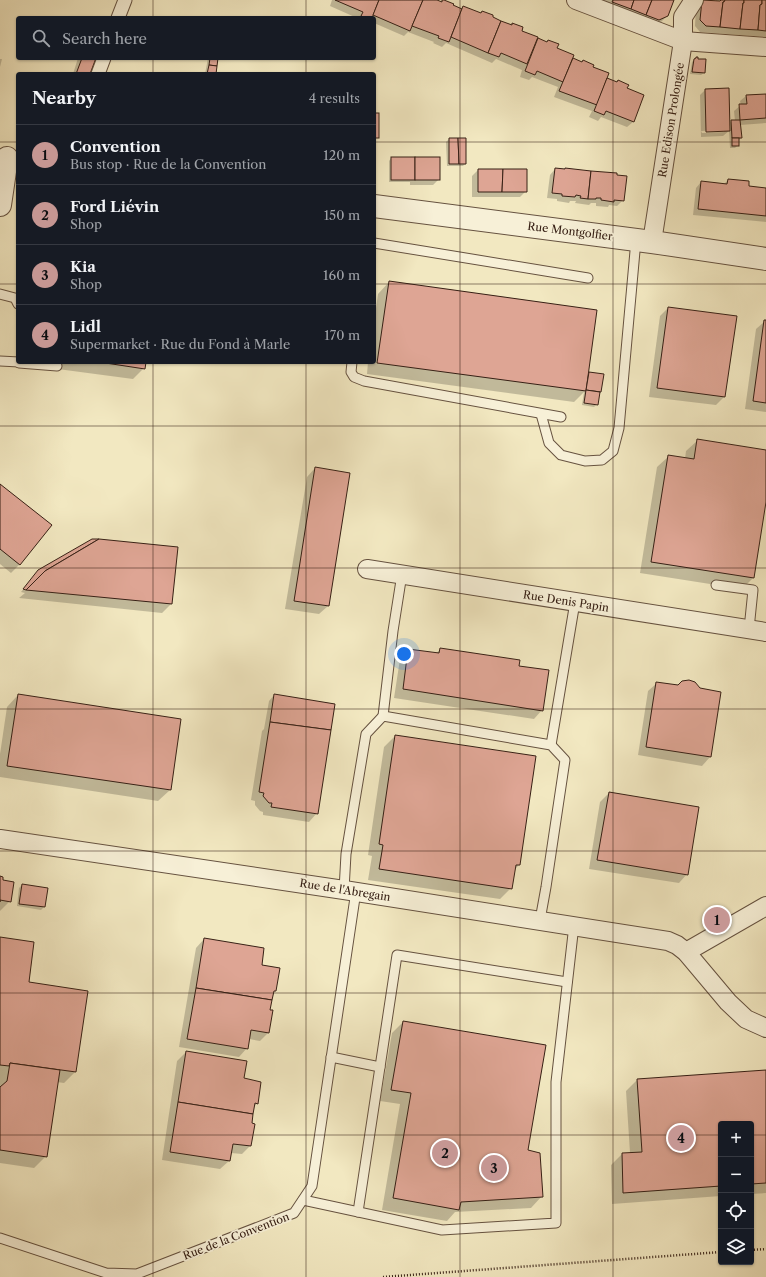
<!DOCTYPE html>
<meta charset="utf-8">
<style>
body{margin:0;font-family:"Libre Caslon Text",serif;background:#242831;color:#f1f3f6}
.controls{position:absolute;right:12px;bottom:12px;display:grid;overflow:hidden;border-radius:4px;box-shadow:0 1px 3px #0004}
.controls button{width:36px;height:36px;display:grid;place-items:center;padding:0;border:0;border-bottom:1px solid #363941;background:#171b24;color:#f1f3f6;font:20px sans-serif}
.you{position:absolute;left:404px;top:654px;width:14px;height:14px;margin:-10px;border:3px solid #fff;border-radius:50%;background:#1a73e8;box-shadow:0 0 0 6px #1a73e833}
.badge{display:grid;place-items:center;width:26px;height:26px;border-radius:50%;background:#c59692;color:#111;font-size:13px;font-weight:700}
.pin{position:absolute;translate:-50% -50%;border:2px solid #fff;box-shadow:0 1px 4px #0006}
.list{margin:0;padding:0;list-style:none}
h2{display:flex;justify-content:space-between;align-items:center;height:52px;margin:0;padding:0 16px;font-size:17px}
h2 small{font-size:13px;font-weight:400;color:#9ea1a6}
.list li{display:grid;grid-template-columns:26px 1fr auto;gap:12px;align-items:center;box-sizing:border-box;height:60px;padding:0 16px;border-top:1px solid #363941}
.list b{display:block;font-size:15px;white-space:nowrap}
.list p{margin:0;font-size:13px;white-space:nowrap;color:#9ea1a6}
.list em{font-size:13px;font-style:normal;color:#9ea1a6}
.icon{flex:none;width:22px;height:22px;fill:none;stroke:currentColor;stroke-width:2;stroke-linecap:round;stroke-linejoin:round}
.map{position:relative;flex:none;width:766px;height:1277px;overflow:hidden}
.search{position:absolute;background:#171b24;box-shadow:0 1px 3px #0004;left:16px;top:16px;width:360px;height:44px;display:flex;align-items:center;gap:10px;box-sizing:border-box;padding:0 14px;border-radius:4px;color:#9ea1a6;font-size:15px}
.panel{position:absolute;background:#171b24;box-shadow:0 1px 3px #0004;left:16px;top:72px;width:360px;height:292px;border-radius:4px}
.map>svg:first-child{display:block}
.shadow{fill:#0003;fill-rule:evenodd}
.building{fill:#dea594;stroke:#372015}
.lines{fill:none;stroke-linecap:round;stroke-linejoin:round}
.service-casing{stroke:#665240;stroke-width:11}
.pedestrian-casing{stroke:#665240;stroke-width:15}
.minor-casing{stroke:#665240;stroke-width:20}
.tertiary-casing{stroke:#665240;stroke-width:24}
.path{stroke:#372015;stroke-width:2.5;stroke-dasharray:1 2;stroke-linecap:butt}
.service{stroke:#f7f0d7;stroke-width:9}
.pedestrian{stroke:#f7f0d7;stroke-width:13}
.minor{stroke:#f7f0d7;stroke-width:18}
.tertiary{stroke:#f7f0d7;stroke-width:22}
.grid{fill:none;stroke:#372015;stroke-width:1;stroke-opacity:0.55}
.labels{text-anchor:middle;stroke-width:3.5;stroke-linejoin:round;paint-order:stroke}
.street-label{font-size:11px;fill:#372015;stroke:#f7f0d7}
</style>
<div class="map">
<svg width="766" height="1277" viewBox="0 0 766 1277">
<rect width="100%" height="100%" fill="#f2e8c1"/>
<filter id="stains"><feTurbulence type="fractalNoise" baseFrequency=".005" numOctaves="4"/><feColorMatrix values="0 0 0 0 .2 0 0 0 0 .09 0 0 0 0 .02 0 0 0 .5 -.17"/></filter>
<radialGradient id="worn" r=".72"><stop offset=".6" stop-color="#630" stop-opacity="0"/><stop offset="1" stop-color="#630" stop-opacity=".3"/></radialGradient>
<!-- shadow -->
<g class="shadow">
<path d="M332 0H435L441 2 443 0 452 6 461 9 463 7 511 25 513 24 521 31 547 43 571 59 592 68 606 79 643 96 633 122 627 127 601 117 598 121 589 117 592 111 554 97 558 87 532 77 529 80 520 77 522 70 496 59 492 63 446 43 442 47 433 43 434 42 408 32 404 36 374 23V18H357L330 6Z"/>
<path d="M588 0H673L667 16 661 22 652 25Z"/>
<path d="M716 0H766V37L700 32 695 26 696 6 702 1 716 2Z"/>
<path d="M78 58H94L89 74H73Z"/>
<path d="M208 58H217L215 74H205Z"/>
<path d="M0 59H2L0 67Z"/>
<path d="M695 59 704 73 701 75 690 74 692 62Z"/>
<path d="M705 90 729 124 731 121H735L734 111 741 105 740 101 746 96 766 95V123L740 125 741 138 739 140 738 145 735 148H730L729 131 723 136 701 137 700 95ZM724 130V132L702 133 701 131Z"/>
<path d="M449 139 465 164 463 166H447L446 142Z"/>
<path d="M391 158 439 179 433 185H410V182H389V161Z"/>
<path d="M555 169 623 200 617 206 609 205 608 207 596 206V203H591L589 205 575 203 576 201H570L569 203 557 201V199L547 198 550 175Z"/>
<path d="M478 170H526V191L520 197H472V176Z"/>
<path d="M728 180 748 187 766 189V222L693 215 696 188 701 182 724 184Z"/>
<path d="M389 282 587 375 589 373 600 392 598 393 597 404 594 407 582 405 584 392 574 402 367 374 368 362H374V322L378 294Z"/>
<path d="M668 308 724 397 716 405 649 397 660 316Z"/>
<path d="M765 321H766V412L745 409 756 329Z"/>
<path d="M51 362H145L144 368 133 379 50 368Z"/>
<path d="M698 440 766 451V495L753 578 742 589 640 573 657 467 669 456 685 459 686 451Z"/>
<path d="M315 468 328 606 319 614 285 609 307 477Z"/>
<path d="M0 485 20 564 11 573 0 564Z"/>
<path d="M176 548 171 604 162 613 19 598 25 593 21 592 36 574Z"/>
<path d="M441 649 518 666 542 710 534 719 394 698 400 659 409 650 435 654Z"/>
<path d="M657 683 720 693 710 757 702 766 638 755 648 691Z"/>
<path d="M18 695 170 790 158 801 0 777V754L7 707Z"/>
<path d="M274 695 317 813 309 822 263 815V812L260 811 255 805V801L251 800 262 731 264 729 269 701Z"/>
<path d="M395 736 519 865 514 870 511 888 500 899 368 880 372 856 368 855 384 747Z"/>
<path d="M609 793 687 874 679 883 589 869 600 802Z"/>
<path d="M0 877 10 901 0 911Z"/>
<path d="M22 885 47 889 44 907 41 910 17 906 19 888Z"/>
<path d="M0 938 28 983 87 992 75 1072 64 1083 57 1082 46 1156 34 1168 0 1163Z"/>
<path d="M204 939 275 990 272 993 269 1011 268 1033 260 1041 249 1039 247 1048 239 1057 179 1047 196 948Z"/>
<path d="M403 1022 527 1151 542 1196 531 1208 455 1212 447 1221 382 1210 400 1104 380 1101 392 1033Z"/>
<path d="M186 1052 243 1079 257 1103 254 1107 251 1124 250 1146 242 1154 231 1153 229 1161 220 1169 162 1160 177 1061Z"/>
<path d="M766 1071V1193L751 1194V1124H721V1196L612 1204 611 1165 622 1154 630 1153 626 1091 637 1080Z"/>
</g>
<!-- building -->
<g class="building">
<path d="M335 0H379L372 18H367L361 16 363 12Z"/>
<path d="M379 0H423L410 31 373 15Z"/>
<path d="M423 0H437L442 2V0H444L454 4 453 5 462 9 449 42 438 38 439 36 412 26Z"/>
<path d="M613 0H634L631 9 612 2Z"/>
<path d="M634 0H652L646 15 631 9Z"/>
<path d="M652 0H674L668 16 659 20 646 15Z"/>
<path d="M702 0 720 1 721 0H725L724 2H723L720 27 706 26 700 20Z"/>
<path d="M725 0H744V3H743L740 29 720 27 723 2H724Z"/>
<path d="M744 0H762V4L760 5 758 30 740 29 743 3H744Z"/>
<path d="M762 0H766V31L758 30 760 5 762 4Z"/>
<path d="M463 6 481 13 482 11 493 15V17L501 21 488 53 451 37Z"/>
<path d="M501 21 512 25V23L523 27 522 31 538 37 527 64 501 53 499 57 488 53Z"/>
<path d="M538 38 547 42 548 40 559 44 557 48 574 55 563 82 537 71 535 75 525 71Z"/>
<path d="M696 57H698V59H706L705 73 692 72 694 59 696 58Z"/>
<path d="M82 58H96L90 74H76Z"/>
<path d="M210 58H218L217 66 209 65Z"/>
<path d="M573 58 582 62 583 60 594 65 593 67 609 73 597 105 559 91Z"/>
<path d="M209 65 217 66 216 74H207Z"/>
<path d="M607 78 617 82 618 80 629 85 627 88 644 95 634 122 606 111 604 115 594 111Z"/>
<path d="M729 88 730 131 706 132 705 89Z"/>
<path d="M766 94V118L740 120 739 104H747L746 95Z"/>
<rect x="374" y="113" width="5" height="25"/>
<path d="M731 120H740L742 138H732Z"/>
<path d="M449 138H458L459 164H449Z"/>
<path d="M458 138H466V164H459Z"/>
<rect x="732" y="138" width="7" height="8"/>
<rect x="391" y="157" width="24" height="23"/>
<rect x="415" y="157" width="25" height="23"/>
<path d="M555 168 565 169V168L591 171 588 199 580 198 581 196 576 195 575 197 562 196V194L552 193Z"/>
<path d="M478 169H503L502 192H478Z"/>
<path d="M503 169H527V192H502Z"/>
<path d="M591 171 617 173V175L627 176 624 201 614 200V202L601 200V198H596V199H588Z"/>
<path d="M728 179 749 181V186L766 188V216L698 209 701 181 727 184Z"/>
<path d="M389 281 597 310 586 391 377 363Z"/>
<path d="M668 307 737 316 725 397 657 388Z"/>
<path d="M764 320H766V403L753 401Z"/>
<path d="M99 362H146L145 369Z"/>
<path d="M589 372 604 374 601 392 586 390Z"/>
<path d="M586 390 600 392 598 405 584 403Z"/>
<path d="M697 439 766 450V502L754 578 651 562 668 455 694 459Z"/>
<path d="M315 467 350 473 329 606 294 601Z"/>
<path d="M0 484 52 525 20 565 0 549Z"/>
<path d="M92 539H99L45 571 26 590 23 589 38 570Z"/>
<path d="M99 539 178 547 172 604 26 590 45 571Z"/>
<path d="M440 648 520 660 519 666 549 670 543 711 403 689 408 649 439 653Z"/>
<path d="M689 680 695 682 700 688 721 692 711 757 646 747 656 682 678 685 682 681Z"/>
<path d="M18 694 181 719 171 790 7 766Z"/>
<path d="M274 694 335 704 331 730 270 722Z"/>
<path d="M270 722 331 730 318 814 271 807 272 803H269L263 796 264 793 259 792Z"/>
<path d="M395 735 536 756 520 865H516L512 889 379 869 383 845 379 844Z"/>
<path d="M609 792 699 807 688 875 597 860Z"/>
<path d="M0 876 3 877V880L14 882 11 902 0 900V902Z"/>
<path d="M22 884 48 888 45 907 19 904Z"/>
<path d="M0 937 34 942 29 982 88 991 76 1072 10 1063 9 1066 0 1065Z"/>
<path d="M204 938 264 948 262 965 280 968 276 991H274L272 1000 196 988Z"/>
<path d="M196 988 272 1000 270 1010H273L269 1033 251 1030 248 1049 187 1039Z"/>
<path d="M403 1021 546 1045 528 1150 540 1153 543 1197 461 1202 459 1210 393 1198 411 1093 391 1090Z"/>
<path d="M186 1051 247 1061 244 1078 261 1082 258 1104 255 1103 253 1114 178 1102Z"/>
<path d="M10 1063 60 1070 47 1157 0 1150V1087L7 1081Z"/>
<path d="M766 1070V1183L751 1184V1124H721V1186L623 1193 622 1153 642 1152 637 1079Z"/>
<path d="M178 1102 253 1114 252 1123 255 1124 251 1146 233 1144 230 1161 170 1152Z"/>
</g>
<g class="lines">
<!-- service casing -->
<g class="service-casing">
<g id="service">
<path d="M374 243 588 278"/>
<path d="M0 294 15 298 18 304"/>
<path d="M0 361 19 362"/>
<path d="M352 362 351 372 354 377 364 381 561 417"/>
<path d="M19 363 57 366"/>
<path d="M541 414 549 443 561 455 585 461 602 460 613 451 619 428 636 240"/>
<path d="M716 585 753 590 749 629"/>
<path d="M383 716 393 631 402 574"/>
<path d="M551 745 575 602"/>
<path d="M344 890 346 854 366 734 383 716 551 745 565 760 546 887 540 920"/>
<path d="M331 1057 380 1067"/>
<path d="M303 1200 442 1230 556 1223V1082L574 925"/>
<path d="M358 1212 397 955 567 982"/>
<path d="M0 1238 106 1273 137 1274 294 1213 312 1186 356 891"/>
</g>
</g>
<!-- pedestrian casing -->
<g class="pedestrian-casing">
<g id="pedestrian">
<path d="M118 18 125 0"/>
<path d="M98 74 104 58"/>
</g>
</g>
<!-- minor casing -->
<g class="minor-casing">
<g id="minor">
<path d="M576 0 683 41 766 47"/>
<path d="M652 242 683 41V17L694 0"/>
<path d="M367 569 766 632"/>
<path d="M0 839 344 890 668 941 677 945 686 952 728 1002 746 1019 766 1028"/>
<path d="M686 952 766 906"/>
</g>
</g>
<!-- tertiary casing -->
<g class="tertiary-casing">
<g id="tertiary">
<path d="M0 205 7 158"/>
<path d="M374 206 652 242 766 259"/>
</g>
</g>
<!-- path -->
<g class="path">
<path d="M751 1250 766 1249"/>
<path d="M383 1277 721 1252"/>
</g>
<!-- service -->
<use href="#service" class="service"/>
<!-- pedestrian -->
<use href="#pedestrian" class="pedestrian"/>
<!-- minor -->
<use href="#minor" class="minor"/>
<!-- tertiary -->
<use href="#tertiary" class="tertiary"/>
</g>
<!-- grid -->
<path class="grid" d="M153 0V18M306 0V18M460 0V1277M613 0V1277M153 58V74M306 58V74M0 142H18M374 142H766M0 284H18M374 284H766M153 362V1277M306 362V1277M0 426H766M0 568H766M0 709H766M0 851H766M0 993H766M0 1135H721M751 1135H766"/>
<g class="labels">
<!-- street labels -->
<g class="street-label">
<text transform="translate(671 120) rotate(-81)" y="4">Rue Edison Prolongée</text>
<text transform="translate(570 231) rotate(7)" y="4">Rue Montgolfier</text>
<text transform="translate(566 601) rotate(9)" y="4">Rue Denis Papin</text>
<text transform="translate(345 890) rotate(9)" y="4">Rue de l'Abregain</text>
<text transform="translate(236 1236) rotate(-21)" y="4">Rue de la Convention</text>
</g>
</g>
<rect width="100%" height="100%" filter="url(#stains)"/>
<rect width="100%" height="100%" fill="url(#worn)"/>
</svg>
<div class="controls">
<button>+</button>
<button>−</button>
<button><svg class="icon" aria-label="locate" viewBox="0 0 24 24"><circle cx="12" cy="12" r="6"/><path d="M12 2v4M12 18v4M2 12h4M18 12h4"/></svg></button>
<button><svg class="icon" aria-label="layers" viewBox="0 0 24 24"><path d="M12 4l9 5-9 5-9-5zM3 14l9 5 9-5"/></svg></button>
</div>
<div class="you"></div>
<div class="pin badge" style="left:717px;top:920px">1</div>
<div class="pin badge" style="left:445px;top:1153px">2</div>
<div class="pin badge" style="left:494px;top:1168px">3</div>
<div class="pin badge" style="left:681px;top:1138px">4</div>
<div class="search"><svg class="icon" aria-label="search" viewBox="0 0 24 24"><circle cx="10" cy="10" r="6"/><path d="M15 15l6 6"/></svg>Search here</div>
<section class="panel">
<h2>Nearby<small>4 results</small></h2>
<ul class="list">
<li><span class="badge">1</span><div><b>Convention</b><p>Bus stop · Rue de la Convention</p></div><em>120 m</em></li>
<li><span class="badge">2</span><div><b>Ford Liévin</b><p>Shop</p></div><em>150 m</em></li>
<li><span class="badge">3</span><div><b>Kia</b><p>Shop</p></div><em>160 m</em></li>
<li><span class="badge">4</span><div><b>Lidl</b><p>Supermarket · Rue du Fond à Marle</p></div><em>170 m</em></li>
</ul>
</section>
</div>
